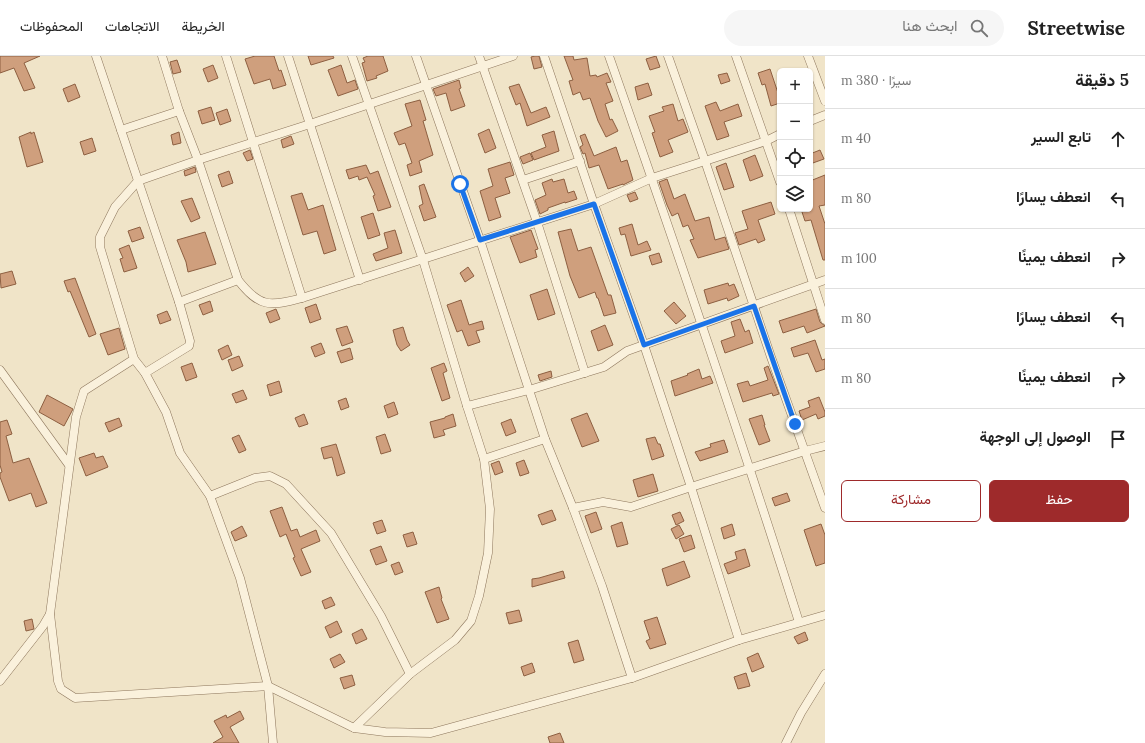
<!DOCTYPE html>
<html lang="ar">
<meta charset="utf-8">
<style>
body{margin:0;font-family:Lora,Vazirmatn,serif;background:#f6f6f6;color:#222;direction:rtl}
.controls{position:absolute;right:12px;top:12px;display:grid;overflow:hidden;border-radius:6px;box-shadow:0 1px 3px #0004}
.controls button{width:36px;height:36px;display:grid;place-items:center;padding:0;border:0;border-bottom:1px solid #e0e0e0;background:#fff;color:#222;font:20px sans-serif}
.stop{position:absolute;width:12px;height:12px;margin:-9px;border:3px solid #1a73e8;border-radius:50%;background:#fff}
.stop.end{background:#1a73e8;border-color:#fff;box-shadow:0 1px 4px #0008}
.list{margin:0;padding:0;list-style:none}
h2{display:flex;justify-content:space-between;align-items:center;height:52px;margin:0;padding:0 16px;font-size:17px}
h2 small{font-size:13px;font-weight:400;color:#767676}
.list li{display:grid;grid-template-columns:26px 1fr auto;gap:12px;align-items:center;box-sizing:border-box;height:60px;padding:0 16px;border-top:1px solid #e0e0e0}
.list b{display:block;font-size:15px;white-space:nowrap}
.list em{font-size:13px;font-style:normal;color:#767676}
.actions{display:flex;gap:8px;padding:12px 16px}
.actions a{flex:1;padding:9px 0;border:1px solid #9e2a2b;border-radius:6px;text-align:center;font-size:14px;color:#9e2a2b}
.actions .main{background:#9e2a2b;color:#fff}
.icon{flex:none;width:22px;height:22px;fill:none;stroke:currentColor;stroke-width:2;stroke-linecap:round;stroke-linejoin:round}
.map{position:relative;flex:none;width:825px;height:687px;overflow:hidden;direction:ltr}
header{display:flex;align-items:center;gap:24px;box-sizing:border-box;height:56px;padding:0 20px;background:#fff;border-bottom:1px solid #e0e0e0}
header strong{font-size:19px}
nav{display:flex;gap:22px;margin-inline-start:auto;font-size:14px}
.search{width:280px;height:36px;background:#f6f6f6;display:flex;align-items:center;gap:10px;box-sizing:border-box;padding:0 14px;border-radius:22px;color:#767676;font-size:15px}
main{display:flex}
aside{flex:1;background:#fff}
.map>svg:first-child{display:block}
.building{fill:#cf9f7d;stroke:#8d5f41}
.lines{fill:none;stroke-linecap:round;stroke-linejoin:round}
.street-casing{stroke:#8d765c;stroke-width:9}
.street{stroke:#faf1dc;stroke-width:8}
.route{stroke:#1a73e8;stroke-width:5}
</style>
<header>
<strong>Streetwise</strong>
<div class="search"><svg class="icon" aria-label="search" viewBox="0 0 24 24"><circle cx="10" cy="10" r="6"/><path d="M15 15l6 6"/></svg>ابحث هنا</div>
<nav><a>الخريطة</a><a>الاتجاهات</a><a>المحفوظات</a></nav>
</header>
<main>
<aside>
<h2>5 دقيقة<small>سيرًا · 380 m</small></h2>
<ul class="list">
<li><svg class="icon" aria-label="ahead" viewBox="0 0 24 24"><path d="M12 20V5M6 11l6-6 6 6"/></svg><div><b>تابع السير</b></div><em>40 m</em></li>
<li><svg class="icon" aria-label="left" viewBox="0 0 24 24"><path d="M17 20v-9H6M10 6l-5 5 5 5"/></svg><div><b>انعطف يسارًا</b></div><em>80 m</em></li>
<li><svg class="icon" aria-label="right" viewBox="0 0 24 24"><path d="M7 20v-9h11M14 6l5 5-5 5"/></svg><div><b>انعطف يمينًا</b></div><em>100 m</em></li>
<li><svg class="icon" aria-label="left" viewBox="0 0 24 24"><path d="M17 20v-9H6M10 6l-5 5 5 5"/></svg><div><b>انعطف يسارًا</b></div><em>80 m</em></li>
<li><svg class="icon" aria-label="right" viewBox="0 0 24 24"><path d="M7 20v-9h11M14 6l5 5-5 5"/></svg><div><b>انعطف يمينًا</b></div><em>80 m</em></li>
<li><svg class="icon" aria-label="arrive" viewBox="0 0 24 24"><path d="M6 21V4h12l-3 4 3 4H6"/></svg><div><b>الوصول إلى الوجهة</b></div></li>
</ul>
<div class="actions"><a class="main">حفظ</a><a>مشاركة</a></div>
</aside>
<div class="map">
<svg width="825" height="687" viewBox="0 0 825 687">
<rect width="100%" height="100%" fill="#f0e4c8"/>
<!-- building -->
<g class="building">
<path d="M0 0H40L24 7 35 32 24 35 14 12 0 17Z"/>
<path d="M255 0H274L279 15 281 14 286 29 273 33 270 23 254 28 245 3Z"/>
<path d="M308 0H333L334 2 311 9Z"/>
<path d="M368 0H383L388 15 376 20 377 22 367 25 362 7 365 6 363 2Z"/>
<path d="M535 0H539L542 11 534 13 531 1Z"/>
<path d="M564 0H573L574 4 587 2 590 20 596 19 597 21 607 17 611 26 606 27 613 45 605 48 610 64 612 63 618 75 606 81 598 65 590 42 583 44 580 36 573 39 569 25 573 24Z"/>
<path d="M656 0 660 11 650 14 646 3Z"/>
<path d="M177 4 181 16 173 18 170 6Z"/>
<path d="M213 9 218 22 208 26 203 13Z"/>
<path d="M341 9 347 27 355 24 358 33 338 40 328 14Z"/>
<path d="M770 13 778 37 780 36V47L771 50 765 28 762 29 758 17Z"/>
<path d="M727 17 730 25 721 28 718 19Z"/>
<path d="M459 24 461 32 459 33 465 50 451 55 446 37 436 40 433 33Z"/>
<path d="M648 27 652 39 638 44 635 31Z"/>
<path d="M75 28 80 41 68 46 63 33Z"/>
<path d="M519 28 531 57 546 51 550 61 527 70 520 47 516 49 509 31Z"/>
<path d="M420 44 426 64 423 65 433 99 419 105 422 116 410 120 407 109 412 107 405 87 399 89 394 77 412 70 405 48Z"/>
<path d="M716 46 720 55 738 48 742 60 724 66 729 80 717 84 705 50Z"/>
<path d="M673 48 678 65 683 63 688 76 668 84 673 96 660 101 652 77 655 76 649 60 664 55 662 51Z"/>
<path d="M211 51 215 64 202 68 198 55Z"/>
<path d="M227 53 231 65 220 69 216 57Z"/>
<path d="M489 73 496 92 485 97 478 78Z"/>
<path d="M554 75 559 95 534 104 531 97 546 91 542 79Z"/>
<path d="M31 76V78L34 76 43 106 27 111 19 81Z"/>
<path d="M179 76 181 87 173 89 171 79Z"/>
<path d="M585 78 594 100 616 91 621 106 627 104 633 124 623 129V128L608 133 599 109 589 112 585 97 583 98 580 91 583 89 580 80Z"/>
<path d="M291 80 294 88 283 92 281 84Z"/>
<path d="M92 82 96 95 84 99 80 86Z"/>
<path d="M250 94 253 103 247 105 243 97Z"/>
<path d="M820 94 824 103 810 108V98Z"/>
<path d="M530 97 533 104 523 108 520 101Z"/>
<path d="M755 99 763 120 750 125 743 104Z"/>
<path d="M510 106 514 119 505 122 510 137 495 142 501 161 489 165 480 135 493 130 488 113Z"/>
<path d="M726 107 734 131 724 134 716 111Z"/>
<path d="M366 109 370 118 378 115 391 151 378 155 373 140 375 139 367 121 359 124 358 120 349 123 346 114Z"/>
<path d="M195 111 196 116 185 120 184 115Z"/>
<path d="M229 115 233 127 222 131 218 119Z"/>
<path d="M825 119V149L819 150 825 168V204H823L811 164 805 165 801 153H810V125Z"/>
<path d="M552 123 553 126 564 123 568 137 574 135 577 143 565 147V146L548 152V154L540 158 535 144 546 139 542 127Z"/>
<path d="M667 123 674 143 685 138 695 165 709 161 715 184 725 181 729 193 698 202 690 184 694 183 688 169 683 171 678 157 672 160 667 149 659 126Z"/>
<path d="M424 128 436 161 424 165 419 150 423 148 419 130Z"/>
<path d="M635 136 638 143 630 146 627 139Z"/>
<path d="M302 137 308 154 323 149 336 194 324 198 317 175 303 179 291 140Z"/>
<path d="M192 142 200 162 191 166 181 145Z"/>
<path d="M771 146 775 158 758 164 765 184 758 187 756 183 739 189 735 177 748 173 742 155Z"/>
<path d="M373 157 380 179 368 183 361 161Z"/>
<path d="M632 168 638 189 647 185 651 194 631 200 625 178 621 179 619 172Z"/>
<path d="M140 171 144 182 132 186 128 175Z"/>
<path d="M571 173 578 195 591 191 608 239H611L616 257 604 260 598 242H597L595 236 579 242 570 220 558 176Z"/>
<path d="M395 174 402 197 376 205 373 198 388 192 384 177Z"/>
<path d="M531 174 538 193 535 194 537 201 520 207 510 181Z"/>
<path d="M205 176 216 208 188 216 186 206 177 184Z"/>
<path d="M129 189 137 212 124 216 120 203 123 202 119 193Z"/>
<path d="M659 197 662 206 652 209 649 200Z"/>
<path d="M468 211 474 220 465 226 460 217Z"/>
<path d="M12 215 16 228 1 232 0 218Z"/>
<path d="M75 222 96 278 89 281 70 235 68 236 64 225Z"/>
<path d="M728 227 729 230 734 228 739 240 728 245 727 242 708 248 704 234Z"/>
<path d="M547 233 555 258 538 264 530 239Z"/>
<path d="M461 244 469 269 482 265 484 273 476 275 480 286 468 290 462 274 457 276 447 249Z"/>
<path d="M210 245 213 255 203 259 199 249Z"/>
<path d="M674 246 686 260 676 268 664 255Z"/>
<path d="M316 248 321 263 310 267 305 252Z"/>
<path d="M276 253 280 263 270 267 266 257Z"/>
<path d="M816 253 820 266 825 270 807 277 804 270 783 277 779 265Z"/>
<path d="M167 255 171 264 160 268 157 259Z"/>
<path d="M740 263 745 276 749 274 753 287 725 297 721 285 735 280 731 266Z"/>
<path d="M605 269 613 289 598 295 591 275Z"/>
<path d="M347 270 353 286 342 290 336 273Z"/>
<path d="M403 271 407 284 410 289 401 295 397 289 393 274Z"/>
<path d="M119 272 125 293 108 299 100 278Z"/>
<path d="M815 284 822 304 825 303V313L816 316 808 297 794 301 791 292Z"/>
<path d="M321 287 325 297 315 301 311 291Z"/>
<path d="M228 289 232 299 222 304 218 294Z"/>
<path d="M350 292 353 303 341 307 337 296Z"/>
<path d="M239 300 243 310 232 315 228 304Z"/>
<path d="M192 307 197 321 186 325 181 311Z"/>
<path d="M444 307 447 315 443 317 450 342 442 345 431 312Z"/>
<path d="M768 310 779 338 773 340 772 337 743 346 737 328 748 325 750 330 768 324 764 312Z"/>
<path d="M699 313 702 323 710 320 713 327 675 340 671 325 688 319 687 318Z"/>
<path d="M551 315 552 321 540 325 538 319Z"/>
<path d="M279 325 282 336 270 340 267 329Z"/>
<path d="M243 334 247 343 236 347 232 338Z"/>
<path d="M47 339 73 353 64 370 39 356Z"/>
<path d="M819 341 825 356V360L818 363 816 358 802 364 799 355 810 351 808 345Z"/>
<path d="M346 342 349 351 341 354 338 345Z"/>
<path d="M394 346 398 358 388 362 384 350Z"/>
<path d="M587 357 599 385 582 391 571 363Z"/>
<path d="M304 358 308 368 299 371 295 362Z"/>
<path d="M453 358 456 370 443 374 445 379 434 382 430 366 445 362V361Z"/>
<path d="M762 359 765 369H764L770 385 759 389 749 363Z"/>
<path d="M119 362 122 370 109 376 105 367Z"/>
<path d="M511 363 516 376 506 380 501 367Z"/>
<path d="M7 364 12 378 6 380 13 407 29 402 47 447 36 451 31 437 9 445 0 421V417L2 416 0 409V366Z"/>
<path d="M385 378 391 395 381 398 376 381Z"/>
<path d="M239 379 246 394 239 397 232 382Z"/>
<path d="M655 381 658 388H660L664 400 652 404 646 383Z"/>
<path d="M724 384 728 396 700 405 695 396 711 391 710 388Z"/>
<path d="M336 388 345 417 337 420 332 401 324 403 321 392Z"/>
<path d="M94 397 96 402 103 400 108 411 86 420 79 402Z"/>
<path d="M524 404 529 417 520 420 516 407Z"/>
<path d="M499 405 503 416 495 419 491 408Z"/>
<path d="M653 418 658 435 638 441 633 424Z"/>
<path d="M787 437 790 445 775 450 772 442Z"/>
<path d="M282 451 291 475 297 473 300 481 316 474 320 485 301 493 311 516 301 520 293 502 295 501 286 478 280 481 270 455Z"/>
<path d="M552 454 556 464 542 469 538 459Z"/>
<path d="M596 456 602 473 591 477 585 460Z"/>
<path d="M680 456 684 465 676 469 672 459Z"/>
<path d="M382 464 386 475 377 478 373 467Z"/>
<path d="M622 466 628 488 617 491 611 470Z"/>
<path d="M732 468 735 479 724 483 721 472Z"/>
<path d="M821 468 825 479V507L816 510 804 474Z"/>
<path d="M679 469 684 478 676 483 671 473Z"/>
<path d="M242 470 247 480 235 485 231 476Z"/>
<path d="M413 476 417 488 407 491 403 479Z"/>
<path d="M691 479 695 492 684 496 679 483Z"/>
<path d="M381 490 387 505 376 509 370 494Z"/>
<path d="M745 493 750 510 728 518 724 508 737 503 735 496Z"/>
<path d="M684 505 690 521 667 530 662 513Z"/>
<path d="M399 506 403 516 395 519 391 509Z"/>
<path d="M563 515 565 522 532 531V523L539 522Z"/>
<path d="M439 531 442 542 441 543 449 563 437 567 425 536Z"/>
<path d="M331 541 335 549 325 553 322 545Z"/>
<path d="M519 554 522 565 509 568 506 557Z"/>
<path d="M657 561 666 588 650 593 646 585 650 583 644 565Z"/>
<path d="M32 563 34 573 26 575 24 565Z"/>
<path d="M337 565 342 576 330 582 325 571Z"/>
<path d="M362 573 367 583 356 588 352 578Z"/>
<path d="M805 576 808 584 798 588 794 581Z"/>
<path d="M578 584 584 604 574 607 568 587Z"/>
<path d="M758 597 764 611 752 616 747 602Z"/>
<path d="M340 598 345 606 334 612 330 603Z"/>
<path d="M532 607 535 616 524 620 521 611Z"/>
<path d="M746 617 750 630 738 633 734 621Z"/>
<path d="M352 619 355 629 344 633 340 622Z"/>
<path d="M240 655 244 663 230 671 239 687H213L223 681 214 665 226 659 227 662Z"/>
<path d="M560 677 564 687H550L548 681Z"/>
</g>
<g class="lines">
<!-- street casing -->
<g class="street-casing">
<g id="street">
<path d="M96 0 179 246 190 285 189 290 145 317"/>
<path d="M162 0 179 55 198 104 238 224C259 251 269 251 302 242L594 148 652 122 705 105 766 85 780 78"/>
<path d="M226 0 302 242"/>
<path d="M288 0 360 224"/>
<path d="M352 0 423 204 467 350 484 403 490 453 488 497 479 540 471 565 455 584 410 618 354 672"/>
<path d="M416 0 480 184 545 383 573 452 602 530 632 622"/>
<path d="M479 0 537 166 585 317"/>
<path d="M544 0 594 148 644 289 691 431 739 584"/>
<path d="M609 0C675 188 739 376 799 566"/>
<path d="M668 0 705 105 771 301 825 452"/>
<path d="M736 0 780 126"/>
<path d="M808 0 825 45"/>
<path d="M810 65 825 59"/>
<path d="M121 74 179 55"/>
<path d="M523 124 580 105"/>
<path d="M789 153 825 264"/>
<path d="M179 246 238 224"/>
<path d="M134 303 84 335 76 361 50 558 58 625 61 633 75 642 268 630 354 672 385 676 431 677 632 622 739 584 825 559"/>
<path d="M0 314 69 409"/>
<path d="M467 350 529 334 604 311 627 295 825 224"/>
<path d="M484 403 545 383"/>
<path d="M210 440 255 422 270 420 286 428 331 477 381 560 410 618"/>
<path d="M573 452 603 446 631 451 691 431 805 395 825 390"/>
<path d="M0 625 43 570 50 558"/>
<path d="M273 687 268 630 240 522 210 440 180 397 166 356 145 317 134 303 100 191V181L115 151 138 125 198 104 310 68 513 0"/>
<path d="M786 687 801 657 825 618"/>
</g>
</g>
<!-- street -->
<use href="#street" class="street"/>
</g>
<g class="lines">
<!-- route -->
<path class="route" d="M460 128 480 184 594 148 644 289 754 250 795 368"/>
</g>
</svg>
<div class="controls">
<button>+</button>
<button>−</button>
<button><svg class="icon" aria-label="locate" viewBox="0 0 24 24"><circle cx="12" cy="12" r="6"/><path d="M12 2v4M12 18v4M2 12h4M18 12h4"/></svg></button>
<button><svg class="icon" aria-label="layers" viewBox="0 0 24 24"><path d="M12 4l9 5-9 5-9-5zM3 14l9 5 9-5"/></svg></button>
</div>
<div class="stop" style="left:460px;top:128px"></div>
<div class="stop end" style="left:795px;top:368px"></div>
</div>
</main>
